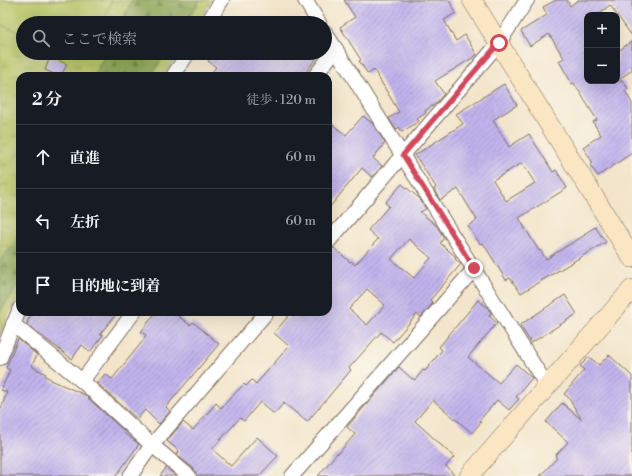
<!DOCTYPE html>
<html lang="ja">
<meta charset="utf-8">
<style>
body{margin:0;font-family:"Libre Bodoni","Noto Serif JP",serif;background:#242831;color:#f1f3f6}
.controls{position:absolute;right:12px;top:12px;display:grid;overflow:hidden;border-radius:8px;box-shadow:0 4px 16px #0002}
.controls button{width:36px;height:36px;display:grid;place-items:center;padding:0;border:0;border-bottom:1px solid #363941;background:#171b24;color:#f1f3f6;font:20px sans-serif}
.stop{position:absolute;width:12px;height:12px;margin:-9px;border:3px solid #d1495b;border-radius:50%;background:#fff}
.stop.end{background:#d1495b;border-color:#fff;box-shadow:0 1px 4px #0008}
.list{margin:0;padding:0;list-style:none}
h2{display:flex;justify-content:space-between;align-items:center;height:52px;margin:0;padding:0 16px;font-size:17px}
h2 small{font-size:13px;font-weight:400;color:#9ea1a6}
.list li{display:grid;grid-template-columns:26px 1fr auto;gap:12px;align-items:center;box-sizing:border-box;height:64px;padding:0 16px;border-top:1px solid #363941}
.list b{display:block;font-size:15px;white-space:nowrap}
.list em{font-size:13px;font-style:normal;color:#9ea1a6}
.icon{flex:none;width:22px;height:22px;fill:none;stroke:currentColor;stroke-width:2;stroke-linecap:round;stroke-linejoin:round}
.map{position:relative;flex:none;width:632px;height:476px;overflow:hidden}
.search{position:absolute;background:#171b24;box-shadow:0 4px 16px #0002;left:16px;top:16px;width:316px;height:44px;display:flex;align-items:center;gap:10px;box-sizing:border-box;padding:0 14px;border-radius:22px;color:#9ea1a6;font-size:15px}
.panel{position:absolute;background:#171b24;box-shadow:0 4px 16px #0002;left:16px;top:72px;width:316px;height:244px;border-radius:12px}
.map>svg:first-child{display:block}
.grass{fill:url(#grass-tufts);stroke:#787641}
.forest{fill:url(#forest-firs);stroke:#66693c}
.garden{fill:#b5c264;stroke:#787641}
.building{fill:url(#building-hatch);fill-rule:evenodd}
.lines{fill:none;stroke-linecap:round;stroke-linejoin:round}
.street-casing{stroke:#7b6b5b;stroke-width:16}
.secondary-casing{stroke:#7b6b5b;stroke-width:20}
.street{stroke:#fff;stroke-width:14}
.secondary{stroke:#fbe6c4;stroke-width:19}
.route{stroke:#d1495b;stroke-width:5}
</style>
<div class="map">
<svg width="632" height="476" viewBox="0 0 632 476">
<defs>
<pattern id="grass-tufts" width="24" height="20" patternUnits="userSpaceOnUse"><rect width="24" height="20" fill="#b5c264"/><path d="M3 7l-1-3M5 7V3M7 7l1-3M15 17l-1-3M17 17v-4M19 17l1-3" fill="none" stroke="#949e52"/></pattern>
<pattern id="forest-firs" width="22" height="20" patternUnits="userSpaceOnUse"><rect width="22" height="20" fill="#90a85a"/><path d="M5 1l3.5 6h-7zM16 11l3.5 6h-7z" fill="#77894a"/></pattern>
<pattern id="building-hatch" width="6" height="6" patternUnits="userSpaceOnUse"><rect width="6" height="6" fill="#c1b4ed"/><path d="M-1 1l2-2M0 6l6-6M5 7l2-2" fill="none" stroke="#9e93bf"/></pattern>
</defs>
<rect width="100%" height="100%" fill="#fbf7ec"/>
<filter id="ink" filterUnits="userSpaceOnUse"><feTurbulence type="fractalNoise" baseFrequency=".025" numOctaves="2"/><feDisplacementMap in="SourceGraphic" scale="8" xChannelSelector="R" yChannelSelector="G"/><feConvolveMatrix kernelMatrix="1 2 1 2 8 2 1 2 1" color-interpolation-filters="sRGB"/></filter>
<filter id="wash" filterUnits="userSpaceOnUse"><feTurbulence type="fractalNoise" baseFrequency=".012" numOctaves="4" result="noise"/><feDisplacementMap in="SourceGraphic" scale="16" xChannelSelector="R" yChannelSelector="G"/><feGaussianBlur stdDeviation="0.9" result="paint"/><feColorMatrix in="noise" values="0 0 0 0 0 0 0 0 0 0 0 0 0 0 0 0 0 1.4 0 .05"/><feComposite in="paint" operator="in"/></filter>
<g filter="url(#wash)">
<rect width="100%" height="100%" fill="#f3e5cb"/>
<!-- grass -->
<path class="grass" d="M0 0H212L197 23H23V53H178L163 76H20V296L9 313 0 335Z"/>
<!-- forest -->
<g class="forest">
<path d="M132 0H200L185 23H121Z"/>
<path d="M106 53H166L151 76H94Z"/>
<path d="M20 235V283L0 312V261Z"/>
</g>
<!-- garden -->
<path class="garden" d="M0 0H112L103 23H23V34L0 24Z"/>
<g id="blocks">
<!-- building -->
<g class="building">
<path d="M344 0H449L456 13 444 20 456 41 465 35 477 55 435 81 444 94 434 105 425 111 426 113 417 119 419 121 402 132 399 127 396 130 389 118 399 112 374 70 368 74 359 61 361 60 340 27 355 17Z"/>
<path d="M556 0H567L570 6 578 0H632V36L610 5 597 15H587V81H623L628 89 625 91 632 103V153L598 176 590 165 593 163 583 147 601 135 593 122 597 120 574 83 572 84 559 61 564 58 549 34 530 46 521 31 547 15 543 7Z"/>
<path d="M632 41V70L617 81V52Z"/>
<path d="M214 53H320L303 76H209L216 67 208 61Z"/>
<path d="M50 57 67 64 61 76H58L45 70Z"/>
<path d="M504 84 517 105 493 120 509 147 529 134 553 172 556 170 567 188 519 218 539 251 540 250 546 259 585 235 584 234 595 227 606 242 521 293 510 278 506 280 483 243 480 244 468 226 477 220 458 189 440 200 434 189 436 187 415 155 463 124 456 114ZM522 163 535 183 506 201 493 180Z"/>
<path d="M363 116 373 124 385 143 373 158 382 166 372 177 362 168 328 209V121L346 135Z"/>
<path d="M402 184 419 198 426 209 420 212 437 226 444 238 440 243 456 257 455 259 461 264 430 300 433 303 421 317 417 314 393 342 381 332 349 368 351 370 307 422 284 403 274 414 260 402 244 421 240 418 212 449 231 466 257 437 278 456 259 476H197L194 469 177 455 179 451 167 441 183 422 193 430 216 403 221 408 244 384 246 386 252 380 256 384 289 346 274 333 291 313 294 316 298 312H328V250L334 248 350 262 351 261 355 265 378 239 368 230 389 206 385 203ZM409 239 431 258 414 278 391 259ZM367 289 385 305 367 325 349 309Z"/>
<path d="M565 295 577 314 531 343 520 325Z"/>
<path d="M478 300 488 308 491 313 489 316 497 323 468 357 499 383 516 364 532 378 516 397 519 399 509 410 497 400 479 421 481 422 472 433 433 400 415 421 454 457 446 466 455 476H318L337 453 338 454 355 434 347 427 399 367 412 379V378L415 380 423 370 425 371 442 350 439 347Z"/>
<path d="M33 312H118L100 334 103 335 90 352 82 345 72 359 27 325 28 320Z"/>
<path d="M156 312H173L190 325 193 322 219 344 166 407 170 411 159 424 145 410 137 419 97 383 105 374 112 379 142 342 146 335 141 332Z"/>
<path d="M18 339 37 355 32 365 33 367 46 374 45 376 51 379V380L85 395 125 432 124 433 139 444 116 476H0V411L7 392 1 390 10 370 6 368Z"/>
<path d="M609 355 632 376V476H540L557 458 555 456 568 442 546 422 562 403 582 420 568 397 564 394 584 370 580 366 589 357 599 365Z"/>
<path d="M166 468 176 476H160Z"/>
</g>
</g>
</g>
<g filter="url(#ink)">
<use href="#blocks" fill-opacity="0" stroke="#7b6b5b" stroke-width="1"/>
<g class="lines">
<!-- street casing -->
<g class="street-casing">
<g id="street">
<path d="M305 0 319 23"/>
<path d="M207 23 222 0"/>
<path d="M325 32 547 386"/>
<path d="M173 76 188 53"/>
<path d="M315 76 336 49"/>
<path d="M328 242 499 43 527 0"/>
<path d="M134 312 82 381 152 445 189 476"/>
<path d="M13 324 82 381"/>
<path d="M0 358 20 308"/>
<path d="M130 476 152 445 267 312"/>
<path d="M292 476 474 269"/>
</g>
</g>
<!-- secondary casing -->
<g class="secondary-casing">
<g id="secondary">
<path d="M472 0 632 258"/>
<path d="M469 476 632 289"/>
</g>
</g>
<!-- street -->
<use href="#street" class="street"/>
<!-- secondary -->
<use href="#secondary" class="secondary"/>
</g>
</g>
<g class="lines" filter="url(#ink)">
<!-- route -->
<path class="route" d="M474 268 403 155 499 43"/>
</g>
</svg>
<div class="controls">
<button>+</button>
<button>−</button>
</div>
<div class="stop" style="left:499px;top:43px"></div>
<div class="stop end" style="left:474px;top:268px"></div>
<div class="search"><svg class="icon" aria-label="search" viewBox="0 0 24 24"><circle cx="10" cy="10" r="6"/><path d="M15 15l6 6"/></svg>ここで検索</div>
<section class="panel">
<h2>2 分<small>徒歩 · 120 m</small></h2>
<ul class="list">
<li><svg class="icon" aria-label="ahead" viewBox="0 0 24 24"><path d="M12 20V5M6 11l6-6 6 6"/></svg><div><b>直進</b></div><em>60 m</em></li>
<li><svg class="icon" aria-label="left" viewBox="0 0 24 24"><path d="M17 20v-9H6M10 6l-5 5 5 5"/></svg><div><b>左折</b></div><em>60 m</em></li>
<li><svg class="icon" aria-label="arrive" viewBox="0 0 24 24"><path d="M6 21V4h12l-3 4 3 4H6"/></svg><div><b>目的地に到着</b></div></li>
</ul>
</section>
</div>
